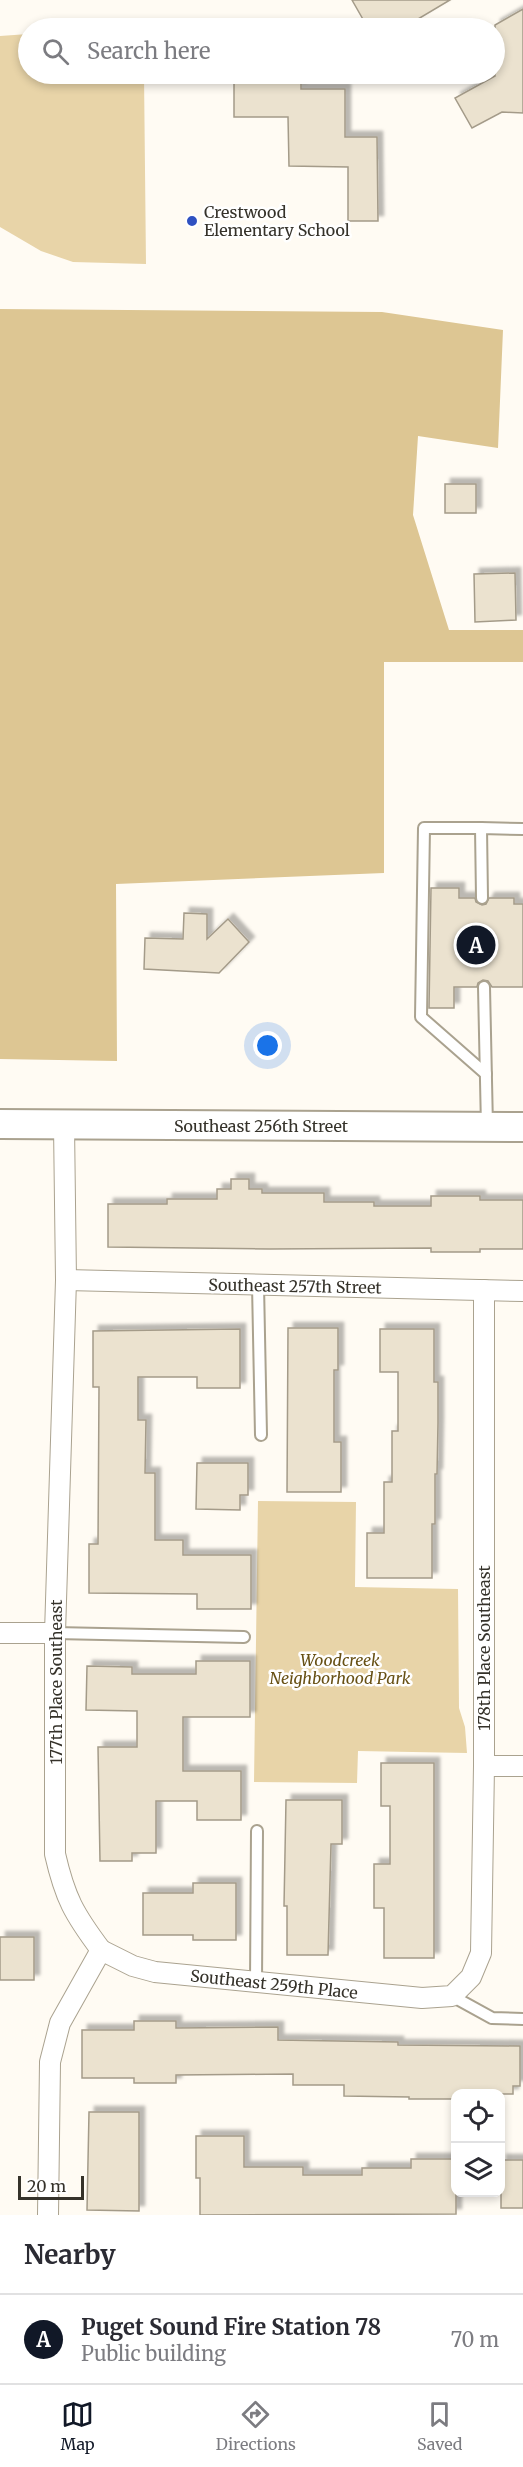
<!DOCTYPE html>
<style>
body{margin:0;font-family:Merriweather,serif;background:#f2f2f3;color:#2b2b33}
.controls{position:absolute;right:18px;bottom:18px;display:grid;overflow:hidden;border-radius:12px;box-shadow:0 3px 9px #0003}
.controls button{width:54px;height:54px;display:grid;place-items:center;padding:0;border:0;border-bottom:2px solid #e1e1e2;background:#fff;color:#2b2b33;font:30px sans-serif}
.scale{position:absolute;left:18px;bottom:15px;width:66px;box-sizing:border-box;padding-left:6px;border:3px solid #35322a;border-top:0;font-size:16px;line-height:21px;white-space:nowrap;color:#35322a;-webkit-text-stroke:4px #fff;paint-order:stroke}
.you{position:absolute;left:268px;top:1046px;width:21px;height:21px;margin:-15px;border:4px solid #fff;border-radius:50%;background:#1a73e8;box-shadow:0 0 0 9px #1a73e833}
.badge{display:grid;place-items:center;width:39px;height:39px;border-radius:50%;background:#111827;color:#fff;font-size:20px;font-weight:700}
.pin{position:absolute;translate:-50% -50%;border:3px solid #fff;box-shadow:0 2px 6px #0006}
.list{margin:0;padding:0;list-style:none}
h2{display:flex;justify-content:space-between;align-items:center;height:78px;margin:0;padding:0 24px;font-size:26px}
h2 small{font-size:20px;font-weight:400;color:#7c7c81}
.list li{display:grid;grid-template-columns:39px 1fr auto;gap:18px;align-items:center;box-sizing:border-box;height:90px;padding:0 24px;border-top:2px solid #e1e1e2}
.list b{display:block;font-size:22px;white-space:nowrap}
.list p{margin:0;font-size:20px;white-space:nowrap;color:#7c7c81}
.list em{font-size:20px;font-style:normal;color:#7c7c81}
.icon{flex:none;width:33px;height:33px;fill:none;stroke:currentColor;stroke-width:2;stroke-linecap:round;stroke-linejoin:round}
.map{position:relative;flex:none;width:523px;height:2215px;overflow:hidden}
.search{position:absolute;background:#fff;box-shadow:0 3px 9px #0003;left:18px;right:18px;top:18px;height:66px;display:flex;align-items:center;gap:15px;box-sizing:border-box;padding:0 21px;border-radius:33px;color:#7c7c81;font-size:22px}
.sheet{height:168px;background:#fff}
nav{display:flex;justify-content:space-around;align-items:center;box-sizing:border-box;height:84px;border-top:2px solid #e1e1e2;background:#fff;font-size:16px;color:#7c7c81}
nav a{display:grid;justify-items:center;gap:3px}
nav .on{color:#111827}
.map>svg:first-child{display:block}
.green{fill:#e8d4a8}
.forest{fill:#ddc693}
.building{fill:#ebe2cf;stroke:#a49b89;stroke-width:1.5;filter:url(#shadow)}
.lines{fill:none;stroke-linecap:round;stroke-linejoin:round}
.service-casing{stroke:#aaa28f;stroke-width:14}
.minor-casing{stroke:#aaa28f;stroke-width:22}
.secondary-casing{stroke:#aaa28f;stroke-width:32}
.service{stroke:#fff;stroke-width:10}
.minor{stroke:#fff;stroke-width:20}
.secondary{stroke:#fff;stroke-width:28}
.poi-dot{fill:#2f51c1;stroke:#fff;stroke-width:2}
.labels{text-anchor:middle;stroke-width:5;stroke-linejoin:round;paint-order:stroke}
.poi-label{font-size:16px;fill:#35322a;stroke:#fff;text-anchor:start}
.street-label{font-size:16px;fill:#35322a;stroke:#fff}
.park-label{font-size:16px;font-style:italic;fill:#675014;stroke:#fff}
</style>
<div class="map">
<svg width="523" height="2215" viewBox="0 0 523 2215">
<defs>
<filter id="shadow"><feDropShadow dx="5.5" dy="-5.5" stdDeviation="1.5" flood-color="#0004"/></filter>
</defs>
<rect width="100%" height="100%" fill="#fffbf3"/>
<!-- green -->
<g class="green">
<path d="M303 21V28H227V23Z"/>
<path d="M28 34V74H144L146 264 73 262 41 251 0 227V36Z"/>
<path d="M258 1501 356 1502 355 1587 458 1589 459 1708 465 1727 467 1753 358 1751 357 1783 254 1782Z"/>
</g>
<!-- forest -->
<path class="forest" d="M0 309 382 312 503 330 498 448 418 436 413 515 449 630H523V662H384V873L116 884 117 1061 0 1059Z"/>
<!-- building -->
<g class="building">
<path d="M352 0H450L403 28H368Z"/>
<path d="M523 9V113L502 112 472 128 455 98 495 76V25Z"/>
<path d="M234 74H301V89H345V137H377L378 221H348V167L289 166 288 117H234Z"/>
<rect x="445" y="484" width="31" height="29"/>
<path d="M515 573 516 620 475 622 474 574Z"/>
<path d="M431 888H459V898H475L476 902 482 905 486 904 489 898H514V904H523V987H492L488 981 483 980 478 983 477 987H454V1008H429Z"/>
<path d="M184 913 207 914V939L228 919 249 942 219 973 144 969 145 938 183 939Z"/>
<path d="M231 1179H249V1189H262V1193H324V1202H374V1206H431V1196H480V1200H523V1249H480V1252H431V1248L270 1249 108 1247V1204H167V1199H217V1189H231Z"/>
<path d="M288 1328H338V1370H334V1442H341V1492H287Z"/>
<path d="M240 1329V1388H197V1377H138V1420H146L145 1473H155V1540H183V1555H251V1609H197V1594L89 1593V1544H98L99 1387H93V1331Z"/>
<path d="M380 1329H434V1382H438V1423L437 1474H435V1524H432V1578H367V1533H384V1482H392V1431H398V1372H380Z"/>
<path d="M197 1463H248V1495H240V1510L196 1509Z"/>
<path d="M196 1661H250V1717H183V1771H241V1820H197V1801H156V1853H132V1861H100L98 1747H137V1711L86 1710 87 1666 132 1667V1674H196Z"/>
<path d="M381 1763H434V1958H384V1908H374V1864H390V1806H381Z"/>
<path d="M286 1800H342V1844H331L328 1955H287V1906H284Z"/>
<path d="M193 1883H236V1940H193V1935H143V1893H193Z"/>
<rect x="0" y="1937" width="34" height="43"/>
<path d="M134 2021H176V2028L278 2027V2040L398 2042V2045L520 2046V2086H513V2094H456V2099H409V2097L344 2096V2085H293V2074L176 2075V2083H134V2078H82V2030H134Z"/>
<path d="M89 2112H139V2211L87 2210Z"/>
<path d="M196 2136H244V2167H303V2175H362V2168H411V2159H456V2214L200 2215V2178H196Z"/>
<rect x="501" y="2160" width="22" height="48"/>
</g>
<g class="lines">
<!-- service casing -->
<g class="service-casing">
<g id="service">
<path d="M481 828H424L421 1017 486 1074"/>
<path d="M482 898 481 828 523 829"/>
<path d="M484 987 487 1127"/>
<path d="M258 1285 261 1435"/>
<path d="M55 1633 244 1637"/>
<path d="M256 1982 257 1831"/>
<path d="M452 1996 492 2018 523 2019"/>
</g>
</g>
<!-- minor casing -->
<g class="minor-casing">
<g id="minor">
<path d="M66 1280 523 1291"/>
<path d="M0 1633H55"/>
<path d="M484 1766H523"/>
<path d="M101 1950 133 1966 155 1972 422 1998 452 1996 471 1977 481 1953 484 1766V1290"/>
<path d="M48 2215 50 2062 60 2023 101 1950C74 1914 65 1898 55 1854V1633L66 1280 64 1125"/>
</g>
</g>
<!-- secondary casing -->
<g class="secondary-casing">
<path id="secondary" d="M0 1124 523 1127"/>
</g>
<!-- service -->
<use href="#service" class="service"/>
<!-- minor -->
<use href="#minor" class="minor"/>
<!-- secondary -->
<use href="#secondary" class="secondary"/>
</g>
<!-- markers -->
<circle class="poi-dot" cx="192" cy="221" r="6"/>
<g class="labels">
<!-- poi labels -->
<g class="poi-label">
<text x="204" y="218">Crestwood<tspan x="204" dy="18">Elementary School</tspan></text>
</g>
<!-- street labels -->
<g class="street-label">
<text x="261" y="1132">Southeast 256th Street</text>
<text transform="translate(295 1286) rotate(1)" y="6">Southeast 257th Street</text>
<text transform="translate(484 1648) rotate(-90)" y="6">178th Place Southeast</text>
<text transform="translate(56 1682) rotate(-90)" y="6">177th Place Southeast</text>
<text transform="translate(274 1984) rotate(6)" y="6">Southeast 259th Place</text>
</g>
<!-- park labels -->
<g class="park-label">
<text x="340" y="1666">Woodcreek<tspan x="340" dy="18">Neighborhood Park</tspan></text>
</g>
</g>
</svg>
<div class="controls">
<button><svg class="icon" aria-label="locate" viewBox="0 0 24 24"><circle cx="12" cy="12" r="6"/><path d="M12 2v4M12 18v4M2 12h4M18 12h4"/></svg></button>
<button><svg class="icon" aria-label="layers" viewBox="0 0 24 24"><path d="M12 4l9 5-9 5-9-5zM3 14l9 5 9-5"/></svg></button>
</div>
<div class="scale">20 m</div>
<div class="you"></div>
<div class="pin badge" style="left:476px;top:945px">A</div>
<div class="search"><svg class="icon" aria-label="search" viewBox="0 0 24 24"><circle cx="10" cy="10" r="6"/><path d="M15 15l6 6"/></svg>Search here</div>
</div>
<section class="sheet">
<h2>Nearby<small></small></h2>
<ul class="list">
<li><span class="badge">A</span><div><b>Puget Sound Fire Station 78</b><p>Public building</p></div><em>70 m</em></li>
</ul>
</section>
<nav>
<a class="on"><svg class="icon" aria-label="map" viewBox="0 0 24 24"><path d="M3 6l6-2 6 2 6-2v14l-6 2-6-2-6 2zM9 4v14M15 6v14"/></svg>Map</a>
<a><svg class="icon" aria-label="directions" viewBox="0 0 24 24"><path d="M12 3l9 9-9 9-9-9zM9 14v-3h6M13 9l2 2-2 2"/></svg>Directions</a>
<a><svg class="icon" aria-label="saved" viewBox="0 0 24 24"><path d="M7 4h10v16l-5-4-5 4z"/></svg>Saved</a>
</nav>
